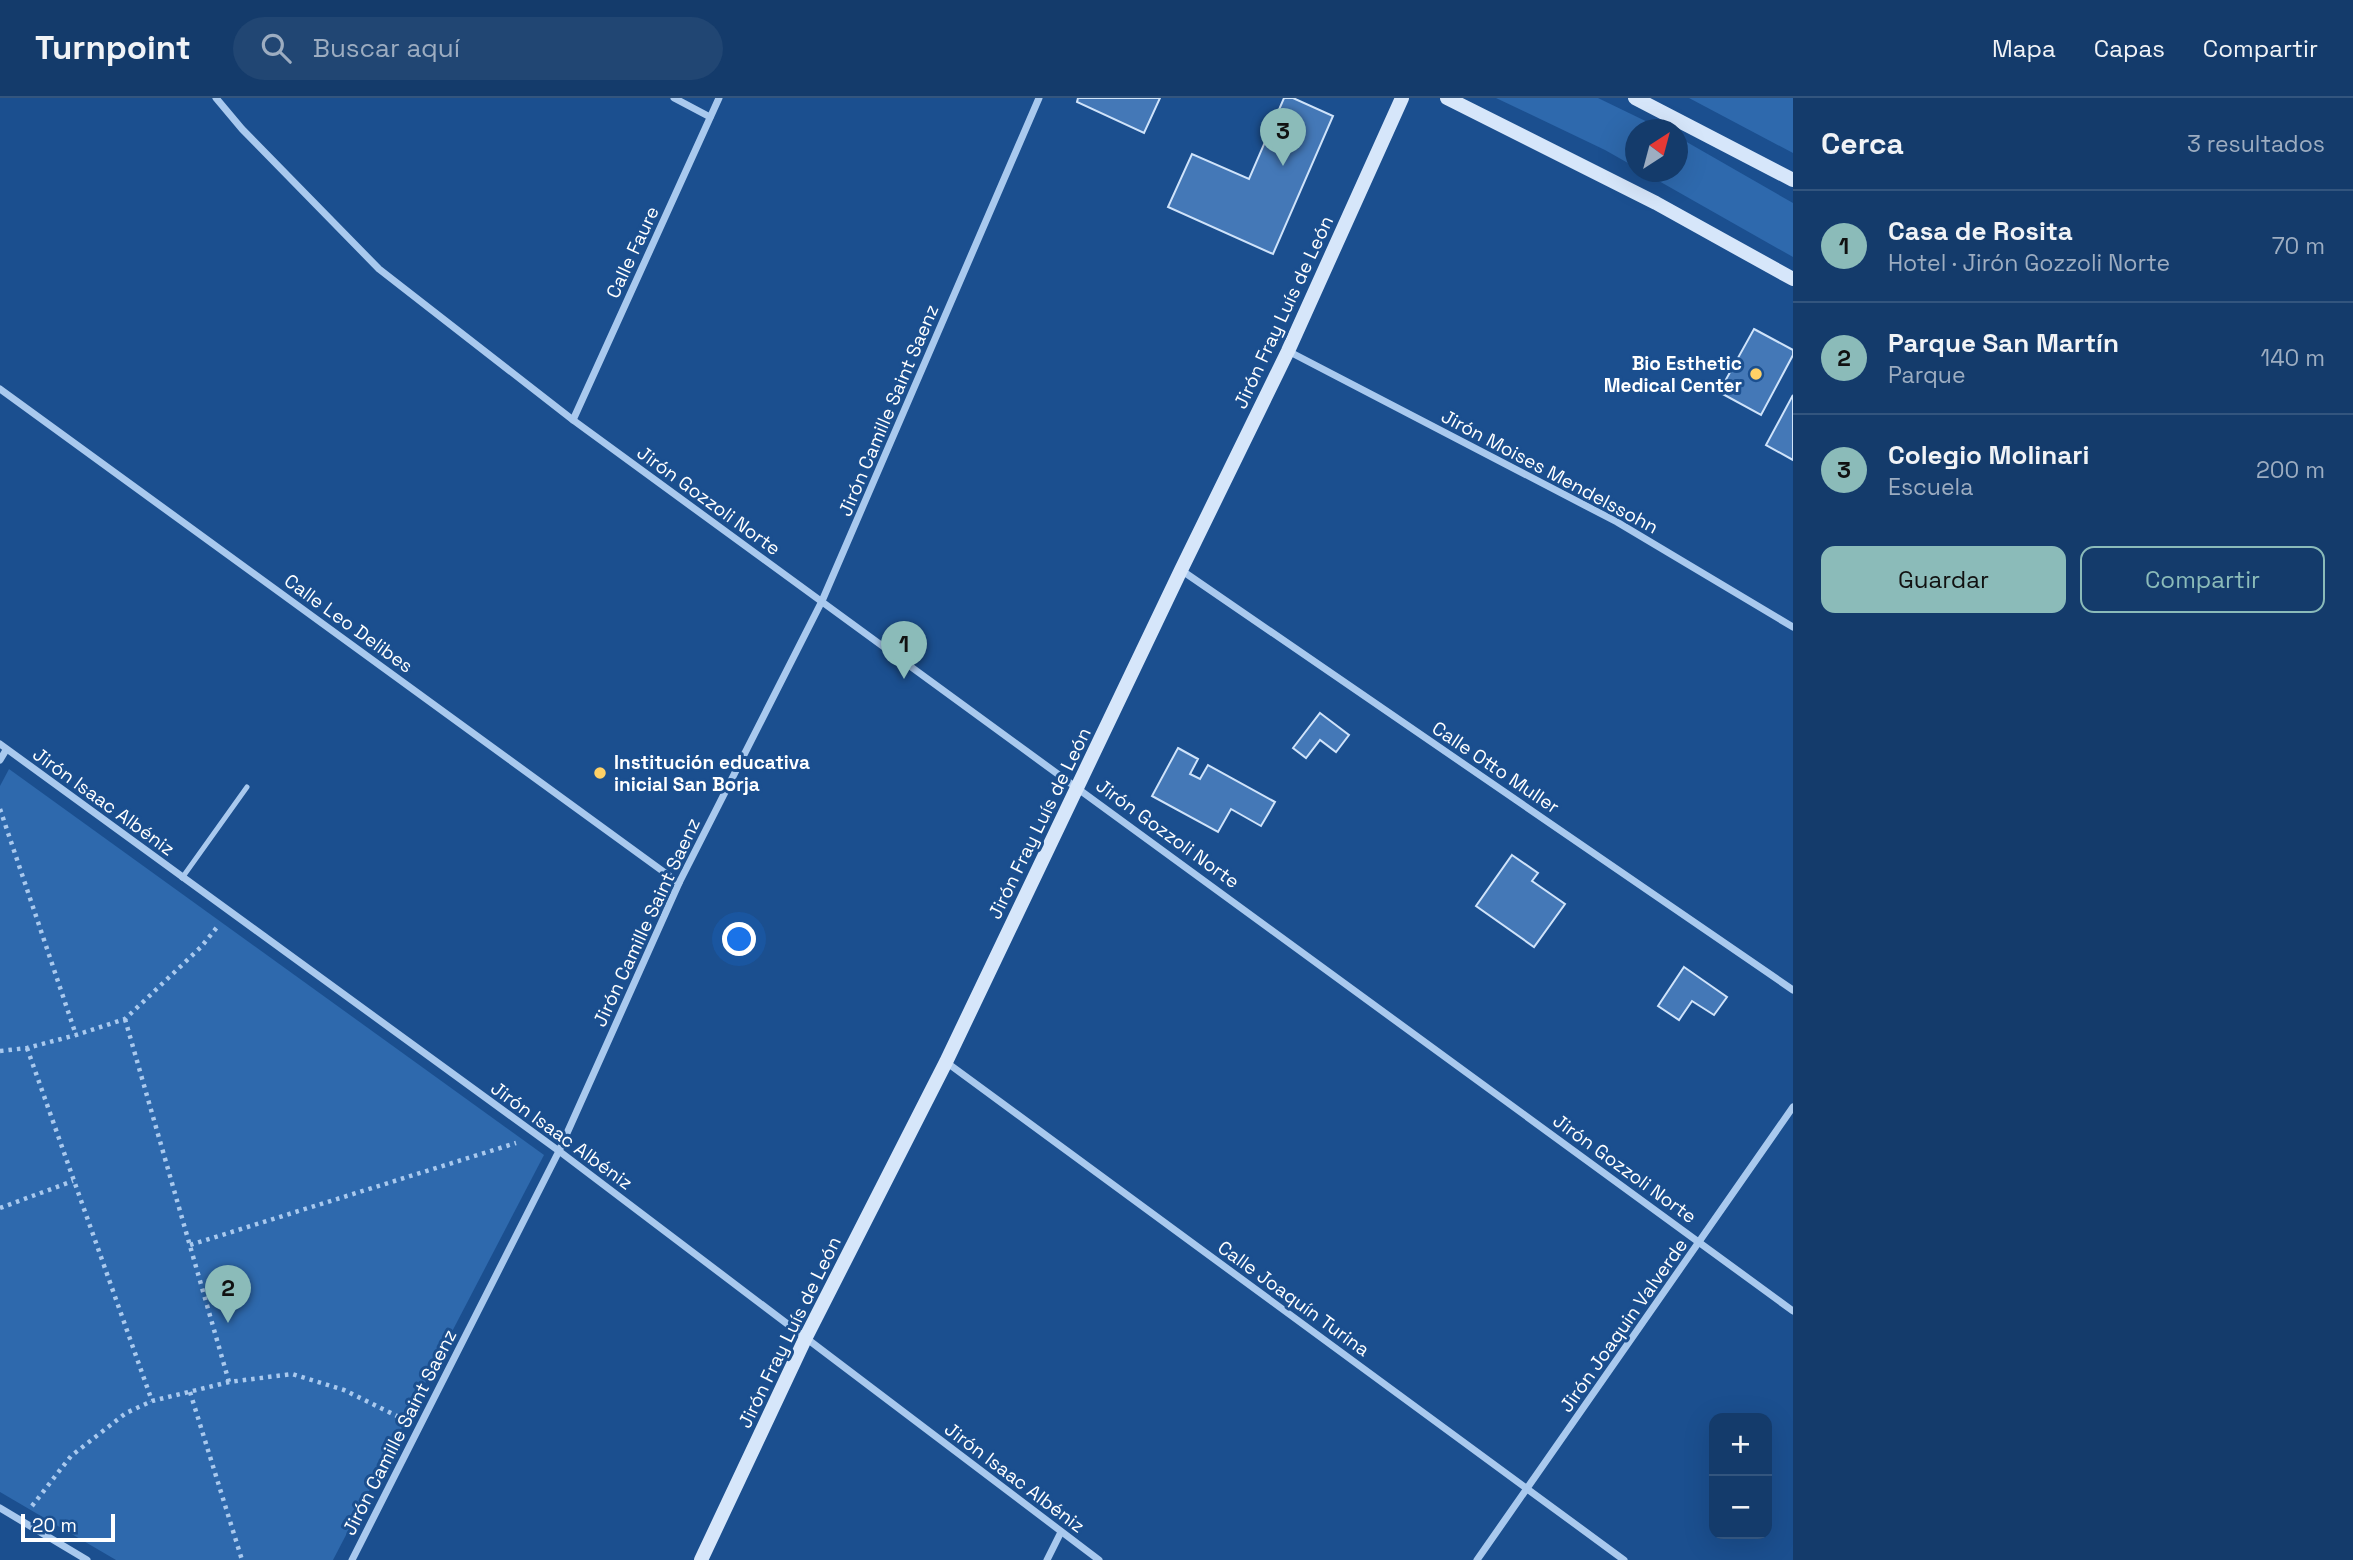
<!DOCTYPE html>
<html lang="es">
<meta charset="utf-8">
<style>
body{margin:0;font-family:"Space Grotesk",sans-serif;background:#214673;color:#f1f3f6}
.controls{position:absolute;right:21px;bottom:21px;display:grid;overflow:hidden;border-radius:14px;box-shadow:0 7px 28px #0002}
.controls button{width:63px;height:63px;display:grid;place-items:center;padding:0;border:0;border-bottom:2px solid #33557e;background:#143b6b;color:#f1f3f6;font:35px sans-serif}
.compass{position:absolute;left:1625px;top:21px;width:63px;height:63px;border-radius:50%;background:#143b6b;box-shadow:0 7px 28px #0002;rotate:36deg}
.scale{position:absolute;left:21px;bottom:18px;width:94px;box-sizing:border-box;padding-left:7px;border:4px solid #fff;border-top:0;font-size:19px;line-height:24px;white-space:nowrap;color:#fff;-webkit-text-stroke:5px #1b4f8f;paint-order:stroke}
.you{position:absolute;left:740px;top:842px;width:24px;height:24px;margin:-18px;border:5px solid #fff;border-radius:50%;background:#1a73e8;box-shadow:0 0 0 10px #1a73e833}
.badge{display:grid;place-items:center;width:46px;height:46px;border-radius:50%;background:#8bbbb9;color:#111;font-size:23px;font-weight:700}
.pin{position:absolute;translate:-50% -58px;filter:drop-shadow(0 2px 4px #0008)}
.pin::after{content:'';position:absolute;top:37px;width:24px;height:21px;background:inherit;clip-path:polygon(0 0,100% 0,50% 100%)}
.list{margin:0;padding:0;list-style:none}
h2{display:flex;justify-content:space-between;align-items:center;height:91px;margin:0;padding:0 28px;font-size:30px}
h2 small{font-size:23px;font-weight:400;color:#9dadc1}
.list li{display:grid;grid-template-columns:46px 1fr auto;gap:21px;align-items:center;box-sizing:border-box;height:112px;padding:0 28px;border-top:2px solid #33557e}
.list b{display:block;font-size:26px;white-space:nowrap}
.list p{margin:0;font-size:23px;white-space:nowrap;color:#9dadc1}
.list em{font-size:23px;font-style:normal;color:#9dadc1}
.actions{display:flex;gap:14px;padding:21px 28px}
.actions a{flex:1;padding:16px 0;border:2px solid #8bbbb9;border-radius:14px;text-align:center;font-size:24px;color:#8bbbb9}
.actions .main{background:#8bbbb9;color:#111}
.icon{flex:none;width:38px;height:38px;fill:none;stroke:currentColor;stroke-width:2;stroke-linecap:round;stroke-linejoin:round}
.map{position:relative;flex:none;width:1793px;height:1462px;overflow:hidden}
header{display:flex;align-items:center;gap:42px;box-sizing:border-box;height:98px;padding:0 35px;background:#143b6b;border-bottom:2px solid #33557e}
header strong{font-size:33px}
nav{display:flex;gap:38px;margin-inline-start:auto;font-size:24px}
.search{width:490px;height:63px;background:#214673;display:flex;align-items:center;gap:18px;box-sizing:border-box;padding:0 24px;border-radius:38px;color:#9dadc1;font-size:26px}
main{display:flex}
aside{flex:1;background:#143b6b}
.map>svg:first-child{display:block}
.green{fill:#2e69ad}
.building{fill:#4478b7;stroke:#cfe3fa;stroke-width:2}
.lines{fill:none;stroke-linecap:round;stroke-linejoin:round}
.path{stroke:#a9c9ee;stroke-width:4.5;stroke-dasharray:3.5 5;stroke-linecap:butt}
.lane{stroke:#a9c9ee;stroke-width:5}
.street{stroke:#a9c9ee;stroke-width:7}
.secondary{stroke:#d6e6fa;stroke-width:14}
.poi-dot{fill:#ffd166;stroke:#1b4f8f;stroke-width:2.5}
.labels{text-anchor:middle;stroke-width:6;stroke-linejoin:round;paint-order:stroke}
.street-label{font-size:19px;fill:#fff;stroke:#1b4f8f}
.poi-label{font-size:19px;font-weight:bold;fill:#fff;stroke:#1b4f8f;text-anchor:end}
</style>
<header>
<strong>Turnpoint</strong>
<div class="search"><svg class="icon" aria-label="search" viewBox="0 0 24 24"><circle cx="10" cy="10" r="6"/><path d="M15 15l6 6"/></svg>Buscar aquí</div>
<nav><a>Mapa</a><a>Capas</a><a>Compartir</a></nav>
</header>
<main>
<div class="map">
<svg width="1793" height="1462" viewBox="0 0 1793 1462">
<rect width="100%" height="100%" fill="#1b4f8f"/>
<!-- green -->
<g class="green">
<path d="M1496 0H1598L1662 31 1636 32 1635 69 1605 52Z"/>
<path d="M1689 0H1793V55Z"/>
<path d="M1678 39 1793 105V159L1643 74H1678Z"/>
<path d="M9 671 544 1057 333 1462H116L0 1394V688Z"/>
</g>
<!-- building -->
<g class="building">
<path d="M1078 0H1160L1144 35 1077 4Z"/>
<path d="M1284 0H1293L1333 18 1273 156 1168 109 1192 56 1249 81Z"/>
<path d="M1754 231 1793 252V257L1761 317 1719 294Z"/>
<path d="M1793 297V362L1766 347Z"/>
<path d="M1320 615 1349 637 1336 654 1320 642 1306 660 1293 650Z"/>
<path d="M1178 650 1198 661 1190 676 1200 681 1208 667 1275 704 1261 728 1231 711 1218 734 1152 698Z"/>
<path d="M1512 757 1538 775 1532 783 1565 806 1534 849 1476 808Z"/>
<path d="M1684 869 1727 899 1714 917 1692 903 1679 922 1658 908Z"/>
</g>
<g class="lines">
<!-- path -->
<g class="path">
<path d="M0 711 76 937"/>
<path d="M125 921 229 1284"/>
<path d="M27 950 152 1303"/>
<path d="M0 953 27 950 76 937 125 921 201 849 218 828"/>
<path d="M0 1110 73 1083"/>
<path d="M190 1147 516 1045"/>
<path d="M190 1294 242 1462"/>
<path d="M32 1408 71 1358 126 1315 152 1303 229 1284 292 1276 344 1292 403 1321"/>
</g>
<!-- lane -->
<path class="lane" d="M182 780 247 689"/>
<!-- street -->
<g class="street">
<path d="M216 0 242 31 379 171 573 322 1793 1213"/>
<path d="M674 0 710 19"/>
<path d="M1288 253 1617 424 1793 529"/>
<path d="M0 291 679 785"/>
<path d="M573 322 719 0"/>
<path d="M1181 472 1793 892"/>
<path d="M0 646 559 1053 1099 1462"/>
<path d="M0 662 6 652"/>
<path d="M946 964 1624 1462"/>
<path d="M0 1410 87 1462"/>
<path d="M352 1462 559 1053 679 785 822 503 1039 0"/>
<path d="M1047 1462 1061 1434"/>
<path d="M1477 1462 1793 1009"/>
</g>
<!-- secondary -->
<g class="secondary">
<path d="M1447 0 1656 105 1793 181"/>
<path d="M1635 0 1793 82"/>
<path d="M701 1462 806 1239 946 964 1181 472 1288 253 1402 0"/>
</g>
</g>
<!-- markers -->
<g class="poi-dot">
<circle cx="1756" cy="276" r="7"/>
<circle cx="600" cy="675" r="7"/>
</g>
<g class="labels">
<!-- street labels -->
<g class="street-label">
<text transform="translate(632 154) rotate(-65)" y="7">Calle Faure</text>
<text transform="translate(1283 214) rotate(-65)" y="7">Jirón Fray Luís de León</text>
<text transform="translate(888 312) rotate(-67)" y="7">Jirón Camille Saint Saenz</text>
<text transform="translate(1550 373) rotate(28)" y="7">Jirón Moises Mendelssohn</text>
<text transform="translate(709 402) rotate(36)" y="7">Jirón Gozzoli Norte</text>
<text transform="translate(349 525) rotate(36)" y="7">Calle Leo Delibes</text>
<text transform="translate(1496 669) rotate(34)" y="7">Calle Otto Muller</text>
<text transform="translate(104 703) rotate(36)" y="7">Jirón Isaac Albéniz</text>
<text transform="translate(1039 725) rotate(-64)" y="7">Jirón Fray Luís de León</text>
<text transform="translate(1168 735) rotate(36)" y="7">Jirón Gozzoli Norte</text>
<text transform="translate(646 824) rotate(-65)" y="7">Jirón Camille Saint Saenz</text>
<text transform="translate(562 1037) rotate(36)" y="7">Jirón Isaac Albéniz</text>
<text transform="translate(1625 1070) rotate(36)" y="7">Jirón Gozzoli Norte</text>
<text transform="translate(1294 1200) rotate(36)" y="7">Calle Joaquín Turina</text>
<text transform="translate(1623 1227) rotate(-55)" y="7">Jirón Joaquin Valverde</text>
<text transform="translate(789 1234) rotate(-64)" y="7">Jirón Fray Luís de León</text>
<text transform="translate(399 1334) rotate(-63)" y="7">Jirón Camille Saint Saenz</text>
<text transform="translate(1015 1379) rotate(37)" y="7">Jirón Isaac Albéniz</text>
</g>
<!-- poi labels -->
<g class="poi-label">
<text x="1742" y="272">Bio Esthetic<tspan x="1742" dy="22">Medical Center</tspan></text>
<text x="614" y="671" text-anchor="start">Institución educativa<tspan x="614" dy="22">inicial San Borja</tspan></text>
</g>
</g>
</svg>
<div class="controls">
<button>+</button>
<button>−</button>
</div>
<svg class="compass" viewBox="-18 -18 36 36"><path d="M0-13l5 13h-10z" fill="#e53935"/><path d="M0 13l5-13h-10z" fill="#9dadc1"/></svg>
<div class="scale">20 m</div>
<div class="you"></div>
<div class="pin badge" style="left:904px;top:581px">1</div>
<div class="pin badge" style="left:228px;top:1225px">2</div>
<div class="pin badge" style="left:1283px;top:68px">3</div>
</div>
<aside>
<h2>Cerca<small>3 resultados</small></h2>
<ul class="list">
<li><span class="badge">1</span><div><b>Casa de Rosita</b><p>Hotel · Jirón Gozzoli Norte</p></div><em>70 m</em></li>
<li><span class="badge">2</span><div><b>Parque San Martín</b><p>Parque</p></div><em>140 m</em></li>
<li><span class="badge">3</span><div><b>Colegio Molinari</b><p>Escuela</p></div><em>200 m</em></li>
</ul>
<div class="actions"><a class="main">Guardar</a><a>Compartir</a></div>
</aside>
</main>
